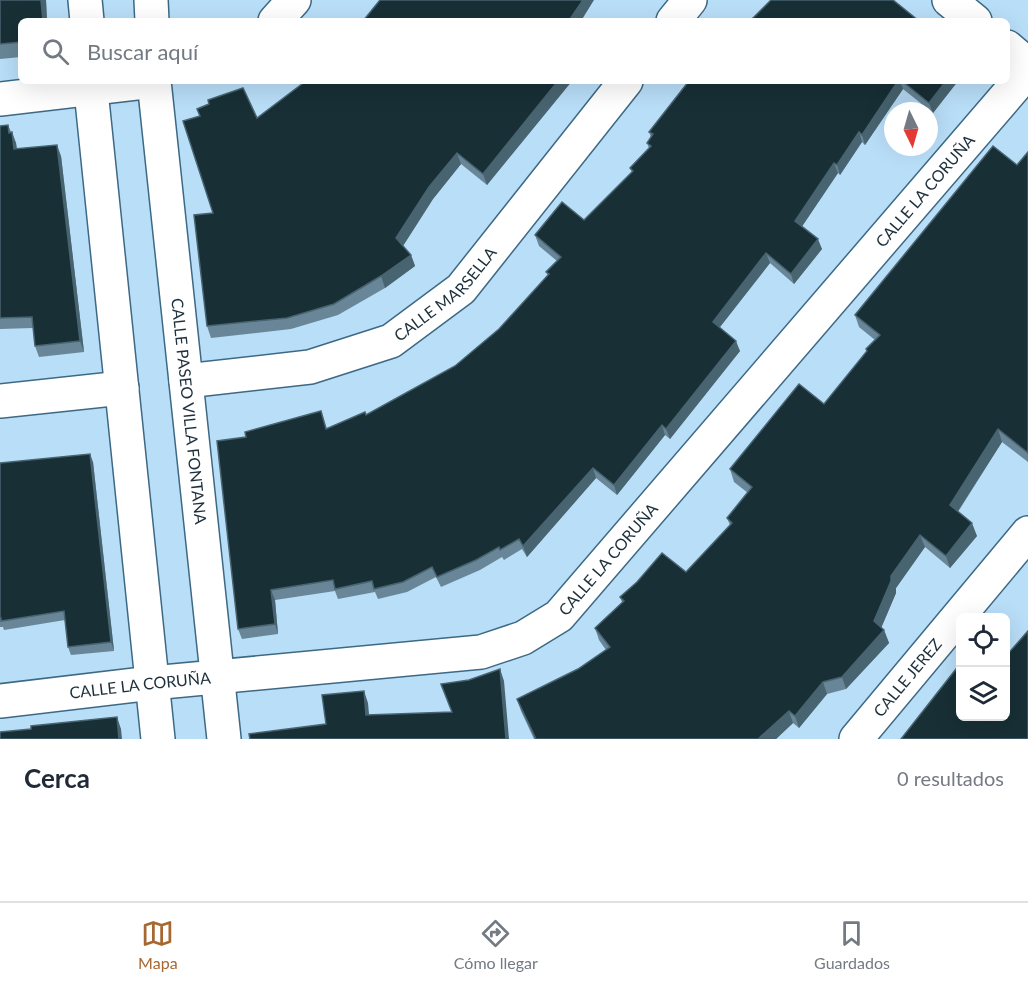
<!DOCTYPE html>
<html lang="es">
<meta charset="utf-8">
<style>
body{margin:0;font-family:Lato,sans-serif;background:#f6f6f7;color:#1f2937}
.controls{position:absolute;right:18px;bottom:18px;display:grid;overflow:hidden;border-radius:9px;box-shadow:0 6px 24px #0002}
.controls button{width:54px;height:54px;display:grid;place-items:center;padding:0;border:0;border-bottom:2px solid #e0e1e3;background:#fff;color:#1f2937;font:30px sans-serif}
.compass{position:absolute;left:884px;top:102px;width:54px;height:54px;border-radius:50%;background:#fff;box-shadow:0 6px 24px #0002;rotate:175deg}
.list{margin:0;padding:0;list-style:none}
h2{display:flex;justify-content:space-between;align-items:center;height:78px;margin:0;padding:0 24px;font-size:26px}
h2 small{font-size:20px;font-weight:400;color:#747a83}
.icon{flex:none;width:33px;height:33px;fill:none;stroke:currentColor;stroke-width:2;stroke-linecap:round;stroke-linejoin:round}
.map{position:relative;flex:none;width:1028px;height:739px;overflow:hidden}
.search{position:absolute;background:#fff;box-shadow:0 6px 24px #0002;left:18px;right:18px;top:18px;height:66px;display:flex;align-items:center;gap:15px;box-sizing:border-box;padding:0 21px;border-radius:9px;color:#747a83;font-size:22px}
.sheet{height:162px;background:#fff}
nav{display:flex;justify-content:space-around;align-items:center;box-sizing:border-box;height:84px;border-top:2px solid #e0e1e3;background:#fff;font-size:16px;color:#747a83}
nav a{display:grid;justify-items:center;gap:3px}
nav .on{color:#a76730}
.map>svg:first-child{display:block}
.lines{fill:none;stroke-linecap:round;stroke-linejoin:round}
.minor-casing{stroke:#3d6985;stroke-width:36}
.tertiary-casing{stroke:#3d6985;stroke-width:36}
.minor{stroke:#fff;stroke-width:33}
.tertiary{stroke:#fff;stroke-width:33}
.wall{fill:#688697}
.shaded-wall{fill:#486470}
.building{fill:#182f36;stroke:#486470;stroke-width:1.5}
.labels{text-anchor:middle;stroke-width:6;stroke-linejoin:round;paint-order:stroke}
.street-label{font-size:16px;fill:#1c2f3b;stroke:#b9def8}
</style>
<div class="map">
<svg width="1028" height="739" viewBox="0 0 1028 739">
<rect width="100%" height="100%" fill="#b9def8"/>
<g class="lines">
<!-- minor casing -->
<g class="minor-casing">
<g id="minor">
<path d="M275 21 294 0"/>
<path d="M673 21 690 0"/>
<path d="M0 99 153 81"/>
<path id="s1" d="M186 381 310 367 391 341 461 289 626 81"/>
<path d="M0 401 122 388"/>
<path id="s2" d="M856 739 1028 533"/>
</g>
</g>
<!-- tertiary casing -->
<g class="tertiary-casing">
<g id="tertiary">
<path d="M85 0 87 21"/>
<path d="M151 0 152 21"/>
<path d="M949 0 975 21"/>
<path d="M1007 47 1028 65"/>
<path d="M90 81 158 739"/>
<path id="s3" d="M154 81 224 739"/>
<path id="s4" d="M0 701 152 683 481 652 523 638 559 616 1028 71"/>
</g>
</g>
<!-- minor -->
<use href="#minor" class="minor"/>
<!-- tertiary -->
<use href="#tertiary" class="tertiary"/>
</g>
<!-- wall -->
<g class="wall">
<path d="M0 0H46L47 21H21V57L0 59Z"/>
<path d="M572 81 487 185 461 164 433 199 403 246 411 255 415 266 385 288 338 315 291 329 211 338 207 326 213 213Z"/>
<path d="M683 81H958L933 113 903 89 865 145 862 142 840 175 838 173 802 226 822 249 794 284 770 263 720 327 740 351 670 439 665 435 617 495 596 478 527 557 522 549 504 560 502 557 480 570 441 587 436 577 407 592 378 599 375 592 338 599 335 591 275 600 278 634 242 639 238 629 321 411 327 429 366 415 455 366 499 329 548 276 546 272 557 261 539 246 535 235 584 220 632 172 630 168 649 148 647 143 651 137 649 132 686 84Z"/>
<path d="M8 125 16 143 17 149 61 156 84 352 39 357 35 346 33 328 0 329V126Z"/>
<path d="M1028 152V462L1002 442 958 512 977 536 950 568 925 547 896 588V593L881 628 884 630 889 643 846 689 827 694 799 728 793 723 776 739H534L521 711 517 699 578 669 606 650 599 640 595 628 622 602 620 597 686 572 730 525 727 518 748 493 734 482 730 469 824 404 867 352 866 349 875 340 859 327 855 315 1017 165Z"/>
<path d="M93 462 114 651 71 655 68 647 65 620 4 630 3 627H0V463Z"/>
</g>
<!-- shaded-wall -->
<g class="shaded-wall">
<path d="M41 0H46L47 21H43Z"/>
<path d="M583 0H594L581 21H571L570 19Z"/>
<path d="M558 81H572L487 185 483 174Z"/>
<path d="M898 81H900L903 89 865 145 862 135Z"/>
<path d="M946 81H958L933 113 929 103Z"/>
<path d="M12 132 16 143 18 160 14 149Z"/>
<path d="M859 132 862 142 840 175 837 165Z"/>
<path d="M57 145 61 156 84 352 80 341Z"/>
<path d="M457 153 461 164 433 199 401 249 396 238 429 187Z"/>
<path d="M834 163 838 173 799 231 795 221Z"/>
<path d="M818 239 822 249 794 284 791 274Z"/>
<path d="M766 253 770 263 716 332 713 322Z"/>
<path d="M411 255 415 266 385 288 381 276Z"/>
<path d="M736 341 740 351 670 439 666 429Z"/>
<path d="M662 425 665 435 617 495 614 485Z"/>
<path d="M998 429 1002 442 954 517 950 505Z"/>
<path d="M90 454 93 462 114 651 111 642Z"/>
<path d="M593 468 596 478 527 557 523 546Z"/>
<path d="M972 523 977 536 950 568 946 556Z"/>
<path d="M920 535 925 547 896 588V593L879 633 874 621 891 576Z"/>
<path d="M271 590 275 600 278 634 275 624Z"/>
<path d="M884 630 889 643 846 689 842 677Z"/>
<path d="M500 669 504 681 509 739H506Z"/>
<path d="M823 682 827 694 799 728 795 716Z"/>
<path d="M364 691 368 703 370 726 366 715Z"/>
<path d="M789 711 793 723 776 739H758Z"/>
<path d="M117 717 121 729 122 739H119Z"/>
</g>
<!-- building -->
<g class="building">
<path d="M0 0H41L43 21H21V42L0 44Z"/>
<path d="M380 0H583L570 19 573 21H363Z"/>
<path d="M771 0H893L919 21H750Z"/>
<path d="M306 81H558L483 174 457 153 429 187 396 238 411 255 381 276 334 304 287 318 207 326 194 215 213 213 183 121 200 116 197 109 209 104 208 100 243 88 257 118Z"/>
<path d="M689 81H898L862 135 859 132 837 165 834 163 795 221 818 239 791 274 766 253 713 322 736 341 666 429 662 425 614 485 593 468 523 546 519 539 500 550 499 547 476 560 437 577 432 567 403 582 374 589 372 581 335 589 333 580 271 590 275 624 238 629 217 441 246 437 245 432 321 411 326 429 365 412 366 415 455 366 499 329 549 274 546 272 561 257 535 235 562 202 584 220 633 171 630 168 651 146 647 143 653 134 649 132Z"/>
<path d="M902 81H946L929 103Z"/>
<path d="M8 125 9 133 12 132 14 149 57 145 80 341 35 346 32 317 0 318V126Z"/>
<path d="M993 146 1017 165 1028 152V453L998 429 950 505 972 523 946 556 920 535 891 576V581L874 621 884 630 842 677 823 682 795 716 789 711 758 739H536L517 699 578 669 610 647 595 628 624 601 620 597 637 582 662 553 686 572 732 523 727 518 752 487 730 469 799 384 824 404 867 351 866 349 880 335 855 315Z"/>
<path d="M90 454 111 642 68 647 64 611 1 621V618H0V463Z"/>
<path d="M1028 631V739H901L960 664V717H1005V657Z"/>
<path d="M500 669 506 739H250L249 734 326 724 322 695 364 691 366 715 452 712 441 684 469 680Z"/>
<path d="M117 717 119 739H0V732L31 729V726Z"/>
</g>
<g class="labels">
<!-- street labels -->
<g class="street-label">
<text dy="6" stroke="none"><textPath href="#s4" startOffset="1131">CALLE LA CORUÑA</textPath></text>
<text dy="6" stroke="none"><textPath href="#s1" startOffset="282">CALLE MARSELLA</textPath></text>
<text dy="6" stroke="none"><textPath href="#s3" startOffset="332">CALLE PASEO VILLA FONTANA</textPath></text>
<text dy="6" stroke="none"><textPath href="#s4" startOffset="645">CALLE LA CORUÑA</textPath></text>
<text dy="6" stroke="none"><textPath href="#s2" startOffset="80">CALLE JEREZ</textPath></text>
<text dy="6" stroke="none"><textPath href="#s4" startOffset="141">CALLE LA CORUÑA</textPath></text>
</g>
</g>
</svg>
<div class="controls">
<button><svg class="icon" aria-label="locate" viewBox="0 0 24 24"><circle cx="12" cy="12" r="6"/><path d="M12 2v4M12 18v4M2 12h4M18 12h4"/></svg></button>
<button><svg class="icon" aria-label="layers" viewBox="0 0 24 24"><path d="M12 4l9 5-9 5-9-5zM3 14l9 5 9-5"/></svg></button>
</div>
<svg class="compass" viewBox="-18 -18 36 36"><path d="M0-13l5 13h-10z" fill="#e53935"/><path d="M0 13l5-13h-10z" fill="#747a83"/></svg>
<div class="search"><svg class="icon" aria-label="search" viewBox="0 0 24 24"><circle cx="10" cy="10" r="6"/><path d="M15 15l6 6"/></svg>Buscar aquí</div>
</div>
<section class="sheet">
<h2>Cerca<small>0 resultados</small></h2>
<ul class="list">
</ul>
</section>
<nav>
<a class="on"><svg class="icon" aria-label="map" viewBox="0 0 24 24"><path d="M3 6l6-2 6 2 6-2v14l-6 2-6-2-6 2zM9 4v14M15 6v14"/></svg>Mapa</a>
<a><svg class="icon" aria-label="directions" viewBox="0 0 24 24"><path d="M12 3l9 9-9 9-9-9zM9 14v-3h6M13 9l2 2-2 2"/></svg>Cómo llegar</a>
<a><svg class="icon" aria-label="saved" viewBox="0 0 24 24"><path d="M7 4h10v16l-5-4-5 4z"/></svg>Guardados</a>
</nav>
